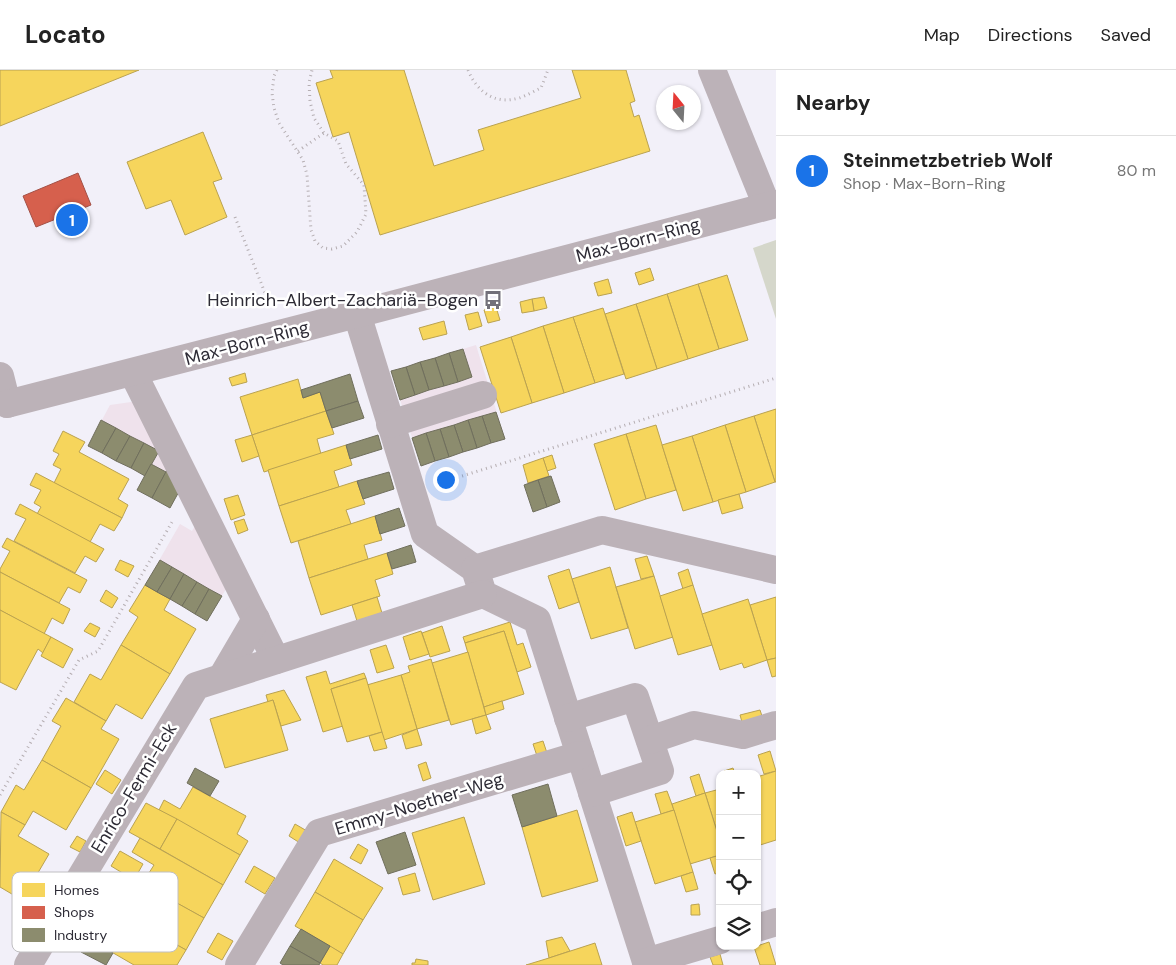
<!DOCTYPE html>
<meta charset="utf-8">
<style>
body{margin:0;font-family:"DM Sans",sans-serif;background:#f2f2f2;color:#222}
.controls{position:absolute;right:15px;bottom:15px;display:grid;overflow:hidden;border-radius:10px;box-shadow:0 1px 4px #0004}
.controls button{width:45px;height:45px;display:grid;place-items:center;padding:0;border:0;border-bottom:1px solid #e0e0e0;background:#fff;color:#222;font:25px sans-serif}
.compass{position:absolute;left:656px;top:15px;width:45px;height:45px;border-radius:50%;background:#fff;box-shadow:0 1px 4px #0004;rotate:342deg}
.you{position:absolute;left:445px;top:409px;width:18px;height:18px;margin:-12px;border:4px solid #fff;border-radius:50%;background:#1a73e8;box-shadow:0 0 0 8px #1a73e833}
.badge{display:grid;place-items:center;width:32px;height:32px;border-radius:50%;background:#1a73e8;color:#fff;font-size:16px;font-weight:700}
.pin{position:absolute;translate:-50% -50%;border:2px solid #fff;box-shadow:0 1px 5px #0006}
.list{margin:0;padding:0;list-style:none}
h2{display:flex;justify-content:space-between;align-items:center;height:65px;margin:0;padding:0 20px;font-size:21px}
h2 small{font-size:16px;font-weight:400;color:#767676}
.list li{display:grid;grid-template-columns:32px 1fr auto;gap:15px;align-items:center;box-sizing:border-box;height:70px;padding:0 20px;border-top:1px solid #e0e0e0}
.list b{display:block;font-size:19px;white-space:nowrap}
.list p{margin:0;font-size:16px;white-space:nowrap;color:#767676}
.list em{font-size:16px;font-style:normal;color:#767676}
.icon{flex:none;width:28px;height:28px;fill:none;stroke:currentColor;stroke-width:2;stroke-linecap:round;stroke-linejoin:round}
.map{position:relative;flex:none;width:776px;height:895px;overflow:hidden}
header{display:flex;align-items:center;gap:30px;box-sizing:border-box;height:70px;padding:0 25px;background:#fff;border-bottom:1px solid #e0e0e0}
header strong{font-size:24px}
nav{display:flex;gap:28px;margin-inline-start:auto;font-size:18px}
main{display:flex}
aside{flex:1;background:#fff}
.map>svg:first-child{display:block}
.industrial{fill:#efe2ec}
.green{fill:#d5d7cb}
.homes{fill:#f6d55c;stroke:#baa250}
.shops{fill:#d6604d;stroke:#a35046}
.industry{fill:#8c8c6e;stroke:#706f5d}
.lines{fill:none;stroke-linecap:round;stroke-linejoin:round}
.path{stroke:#b5aeb2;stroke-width:3;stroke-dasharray:1 4;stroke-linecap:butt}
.street{stroke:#bcb2b8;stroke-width:28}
.labels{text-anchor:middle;stroke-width:5;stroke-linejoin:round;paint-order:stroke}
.street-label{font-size:18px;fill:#2d2b35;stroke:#fff}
.poi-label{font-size:18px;fill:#2d2b35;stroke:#fff;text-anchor:end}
.key{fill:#fff;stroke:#c0bfc2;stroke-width:1}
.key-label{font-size:14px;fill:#2d2b35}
</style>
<header>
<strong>Locato</strong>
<nav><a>Map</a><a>Directions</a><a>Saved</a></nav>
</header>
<main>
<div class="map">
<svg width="776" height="895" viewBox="0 0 776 895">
<rect width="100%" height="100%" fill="#f2f0f9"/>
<!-- industrial -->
<g class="industrial">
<path d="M476 275 505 369 421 396 391 301Z"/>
<path d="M138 331 182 416 170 438 145 406 88 376 110 335Z"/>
<path d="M198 451 229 514 207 551 145 515 180 454 192 461Z"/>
</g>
<!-- green -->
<path class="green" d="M776 170V249L753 178Z"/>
<!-- homes -->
<g class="homes">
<path d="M0 0H139L0 56Z"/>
<path d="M330 0H404L434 96 484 80 478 60 581 28 572 0H626L635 31 630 33 634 47 639 45 650 81 380 165 349 62 333 67 316 13 333 8Z"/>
<path d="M203 62 222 109 213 112 227 147 185 165 171 130 146 139 127 92Z"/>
<path d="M650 198 654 210 639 215 635 203Z"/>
<path d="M727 205 748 270 719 279 698 214Z"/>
<path d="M608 209 612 223 598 226 594 213Z"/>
<path d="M698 214 719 279 688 289 667 224Z"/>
<path d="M667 224 688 289 657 299 636 234Z"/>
<path d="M544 227 547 238 534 241 532 229Z"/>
<path d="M532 229 534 241 522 243 520 232Z"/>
<path d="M636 234 657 299 626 309 605 244Z"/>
<path d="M496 237 500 250 488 253 484 240Z"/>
<path d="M603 238 624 304 595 313 573 247Z"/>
<path d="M478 242 482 256 469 260 465 245Z"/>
<path d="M573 247 595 313 564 323 543 256Z"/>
<path d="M444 251 447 264 423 270 419 258Z"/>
<path d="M543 256 564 323 532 333 511 267Z"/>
<path d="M511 267 532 333 501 343 480 277Z"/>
<path d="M245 303 247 312 232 316 229 308Z"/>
<path d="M298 309 303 328 320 322 326 341 252 365 240 327Z"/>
<path d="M776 339V412H775L754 346Z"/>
<path d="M326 341 334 364 317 369 321 384 264 402 252 365Z"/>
<path d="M754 346 775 412 746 422 725 355Z"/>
<path d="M656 355 676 420 646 429 626 364Z"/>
<path d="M725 355 746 422 713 432 692 366Z"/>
<path d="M63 361 85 372 79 382 129 409 118 429 128 435 122 448 54 413 61 399 53 395 59 384 53 381Z"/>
<path d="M626 364 646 429 615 440 594 374Z"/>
<path d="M252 365 259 386 242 392 235 370Z"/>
<path d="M692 366 713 432 683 441 662 375Z"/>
<path d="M346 375 352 395 334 401 339 417 279 436 268 400Z"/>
<path d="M552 385 556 398 547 401 543 388Z"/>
<path d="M543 388 549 406 528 413 523 395Z"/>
<path d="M36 403 122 448 114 461 100 454 90 472 37 444 41 437 34 433 41 420 30 415Z"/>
<path d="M357 411 365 434 346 440 351 454 291 473 279 436Z"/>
<path d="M739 424 743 438 722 444 718 430Z"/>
<path d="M238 425 245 445 231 450 224 429Z"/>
<path d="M20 434 104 479 96 492 85 486 75 503 14 471 26 449 15 444Z"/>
<path d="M375 446 382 470 364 475 368 489 309 508 298 471Z"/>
<path d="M244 449 248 460 238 464 234 452Z"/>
<path d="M7 468 87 510 80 523 68 517 59 533 0 502V499L10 481 2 477Z"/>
<path d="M387 483 393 504 375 510 380 526 321 545 309 508Z"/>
<path d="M647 486 654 506 641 509 635 489Z"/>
<path d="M120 490 134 496 128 507 115 500Z"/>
<path d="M610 497 628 558 591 569 572 509Z"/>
<path d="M569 499 579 532 559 539 548 506Z"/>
<path d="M688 499 693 515 683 519 678 503Z"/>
<path d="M0 502 70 539 63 554 52 548 44 564 0 540Z"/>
<path d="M654 506 673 567 635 579 616 517Z"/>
<path d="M145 515 170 529 164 540 196 559 170 604 121 575 138 547 129 541Z"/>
<path d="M693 515 712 575 678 585 660 526Z"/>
<path d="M106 520 118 528 112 538 100 531Z"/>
<path d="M377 527 382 543 357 551 352 535Z"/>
<path d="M776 527V588L767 590 750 535Z"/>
<path d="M748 529 767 590 744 598 742 593 720 600 702 544Z"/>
<path d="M0 540 51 567 43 583 38 579 16 620 0 612Z"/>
<path d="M510 552 517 575 523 573 531 597 517 602 504 561 465 573 463 567Z"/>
<path d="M90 553 100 558 95 567 84 561Z"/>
<path d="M442 556 450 581 430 587 422 563Z"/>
<path d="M421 561 429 584 410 590 403 567Z"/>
<path d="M504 561 524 624 484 637 465 573Z"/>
<path d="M51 567 73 579 63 598 41 586Z"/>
<path d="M121 575 170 604 142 649 116 634 106 651 74 632 90 604 101 610Z"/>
<path d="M386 575 394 598 377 603 370 580Z"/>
<path d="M468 582 486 645 451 655 432 593Z"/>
<path d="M776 588V606L772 607 767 590Z"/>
<path d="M431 589 449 650 417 659 401 605 410 602 408 596Z"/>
<path d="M326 601 330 614 364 603 366 608 331 619 343 656 323 662 306 607Z"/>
<path d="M401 605 417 659 384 670 367 615Z"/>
<path d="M366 608 382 662 347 672 331 619Z"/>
<path d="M284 620 301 650 281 656 273 630 268 632 266 625Z"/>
<path d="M66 628 106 651 101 659 119 669 91 718 42 690 61 656 52 651Z"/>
<path d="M273 630 288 680 225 698 210 649Z"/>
<path d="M502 631 504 639 486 645 484 637Z"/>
<path d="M760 640 762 646 742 652 740 645Z"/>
<path d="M486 645 491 659 476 664 472 649Z"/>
<path d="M417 659 422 675 406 679 402 665Z"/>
<path d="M382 662 387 678 374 681 369 666Z"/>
<path d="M543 671 547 683 537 686 533 674Z"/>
<path d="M770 681 776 701 764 704 758 685Z"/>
<path d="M42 690 91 718 66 760 33 741 25 755 1 742 16 715 24 720Z"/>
<path d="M426 692 431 708 423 711 418 695Z"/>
<path d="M733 698 735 704H725L724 701Z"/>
<path d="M105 700 121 710 112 724 96 714Z"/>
<path d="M776 701V770L757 776V707Z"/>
<path d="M699 704 705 723 696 726 690 707Z"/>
<path d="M193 717 246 746 237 764 248 771 240 785 159 740 164 730 180 739Z"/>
<path d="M720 719V771L705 723Z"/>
<path d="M667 721 674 740 661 744 655 724Z"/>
<path d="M705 723 720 771V785L690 794 672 734Z"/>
<path d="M146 733 177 749 160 779 129 762Z"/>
<path d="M577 740 598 811 542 827 522 757Z"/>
<path d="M674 740 693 802 655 814 635 752Z"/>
<path d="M1 742 25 755 18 766 49 784 22 830 0 817Z"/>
<path d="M632 742 641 771 626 776 617 747Z"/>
<path d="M464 747 485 814 433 830 412 763Z"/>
<path d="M177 749 240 785 223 815 160 779Z"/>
<path d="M295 754 307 761 300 773 289 766Z"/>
<path d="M77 766 86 771 80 782 70 777Z"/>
<path d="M140 768 223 815 204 848 142 814 154 795 132 782Z"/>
<path d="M358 774 368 780 361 794 350 788Z"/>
<path d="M120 781 143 794 134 810 111 796Z"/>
<path d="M720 785V802L715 804 710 788Z"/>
<path d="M334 789 383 818 363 850 315 822Z"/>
<path d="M254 796 275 808 265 824 245 812Z"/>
<path d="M693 802 698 819 686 822 681 806Z"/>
<path d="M123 803 204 848 186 880 122 844 134 824 117 814Z"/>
<path d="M415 803 420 821 403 825 398 808Z"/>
<path d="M315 822 363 850 343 884 295 856Z"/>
<path d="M95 828 186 880 177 895H134L96 873 106 854 86 843Z"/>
<path d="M699 834 700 845H691V835Z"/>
<path d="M218 863 233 871 222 890 207 882Z"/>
<path d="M562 867 570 881 549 888 546 871Z"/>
<path d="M769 872 776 895H760L754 877Z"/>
<path d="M595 873 602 895H526L549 888Z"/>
<path d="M330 876 343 884 337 895H323L320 893Z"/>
<path d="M720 884 723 895H713L710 887Z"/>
<path d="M416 889 428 891V895H412V893H415Z"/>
</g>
<!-- shops -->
<path class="shops" d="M78 103 91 135 36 157 23 126Z"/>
<!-- industry -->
<g class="industry">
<path d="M463 279 472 307 458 312 449 283Z"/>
<path d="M449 283 458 312 444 316 435 288Z"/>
<path d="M435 288 444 316 429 320 420 292Z"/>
<path d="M420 292 429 320 415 325 406 297Z"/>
<path d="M406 297 415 325 400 330 391 301Z"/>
<path d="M350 304 358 331 326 341 320 322 303 328 301 320Z"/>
<path d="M358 331 364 348 332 358 326 341Z"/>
<path d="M496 342 505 369 491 373 482 346Z"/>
<path d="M482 346 491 373 477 378 468 350Z"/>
<path d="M101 350 116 358 102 383 88 376Z"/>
<path d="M468 350 477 378 463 382 454 355Z"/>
<path d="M454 355 463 382 449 387 440 359Z"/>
<path d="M116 358 130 366 116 391 102 383Z"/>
<path d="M440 359 449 387 435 391 426 363Z"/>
<path d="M426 363 435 391 421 396 412 368Z"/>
<path d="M378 365 382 379 350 389 346 375Z"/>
<path d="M130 366 144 373 131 398 116 391Z"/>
<path d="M144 373 159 381 145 406 131 398Z"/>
<path d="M151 394 166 402 152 428 137 420Z"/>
<path d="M169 396 182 416 170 438 152 428Z"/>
<path d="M389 402 394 419 363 429 357 411Z"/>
<path d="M551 406 560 432 547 437 538 410Z"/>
<path d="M538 410 547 437 533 442 524 415Z"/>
<path d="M399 438 405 456 380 464 375 446Z"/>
<path d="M411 475 416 492 392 499 387 483Z"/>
<path d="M160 490 172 497 157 522 145 515Z"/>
<path d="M172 497 184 504 170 529 157 522Z"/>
<path d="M184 504 197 512 182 536 170 529Z"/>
<path d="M197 512 209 519 195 544 182 536Z"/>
<path d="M209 519 222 526 207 551 195 544Z"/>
<path d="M195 698 219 711 210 726 187 713Z"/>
<path d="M548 714 557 746 522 757 512 725Z"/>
<path d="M405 762 416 795 388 804 376 772Z"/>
<path d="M301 859 330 876 320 893 290 876Z"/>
<path d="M88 869 113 883 106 895 81 882Z"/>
<path d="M290 876 320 893 319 895H283L280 893Z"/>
</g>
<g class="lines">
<!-- path -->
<g class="path">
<path d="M277 0 274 6 272 23 274 38 279 53 303 90 307 105 311 160 315 171 323 178 332 179 343 176 357 162 366 144 364 115 346 94 338 71 324 63 314 48 310 31 309 13 312 0"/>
<path d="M468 0C477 22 495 35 519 28 526 26 534 21 541 18L548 0"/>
<path d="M298 81 324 63"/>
<path d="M235 147 269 233"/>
<path d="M443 412 776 308"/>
<path d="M0 725 79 590 98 581 172 452"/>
</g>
<!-- street -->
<g class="street">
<path d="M712 0 767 136"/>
<path d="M357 244 425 464 475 499 483 524 537 550 647 895"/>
<path d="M133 303 276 590"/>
<path d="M0 306 7 334"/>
<path d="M7 334 357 244 776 134"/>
<path d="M390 354 483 325"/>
<path d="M475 499 602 460 776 500"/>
<path d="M222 607 256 549"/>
<path d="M568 648 635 627 660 701 592 723"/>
<path d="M650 670 694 655 743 665 776 655"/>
<path d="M757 858 776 852"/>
<path d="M646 892 720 870"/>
<path d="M28 895 196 616 483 524"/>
<path d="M239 895 319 763 580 685"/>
</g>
</g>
<!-- icons -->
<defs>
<g id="bus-bare" transform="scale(1.5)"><path d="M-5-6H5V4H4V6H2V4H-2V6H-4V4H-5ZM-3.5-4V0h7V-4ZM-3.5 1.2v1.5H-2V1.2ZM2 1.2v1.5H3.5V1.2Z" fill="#72707a" stroke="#fff" stroke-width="2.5" paint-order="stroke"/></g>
</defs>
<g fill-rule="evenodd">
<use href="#bus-bare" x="493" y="230"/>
</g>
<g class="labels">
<!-- street labels -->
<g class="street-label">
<text transform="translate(638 170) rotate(-15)" y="6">Max-Born-Ring</text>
<text transform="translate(247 273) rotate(-15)" y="6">Max-Born-Ring</text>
<text transform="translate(134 718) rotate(-59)" y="6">Enrico-Fermi-Eck</text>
<text transform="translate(419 734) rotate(-17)" y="6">Emmy-Noether-Weg</text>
</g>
<!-- poi labels -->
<g class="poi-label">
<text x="478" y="236">Heinrich-Albert-Zachariä-Bogen</text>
</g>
</g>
<!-- legend -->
<rect x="12" y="802" width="166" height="80" rx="8" class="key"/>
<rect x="22" y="813" width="23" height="14" fill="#f6d55c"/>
<rect x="22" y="836" width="23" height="13" fill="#d6604d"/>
<rect x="22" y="858" width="23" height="14" fill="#8c8c6e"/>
<g class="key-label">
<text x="54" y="825">Homes</text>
<text x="54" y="847">Shops</text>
<text x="54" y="870">Industry</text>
</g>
</svg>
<div class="controls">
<button>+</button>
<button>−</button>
<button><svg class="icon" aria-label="locate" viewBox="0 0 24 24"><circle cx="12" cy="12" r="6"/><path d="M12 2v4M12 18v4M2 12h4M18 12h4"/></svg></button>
<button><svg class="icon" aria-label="layers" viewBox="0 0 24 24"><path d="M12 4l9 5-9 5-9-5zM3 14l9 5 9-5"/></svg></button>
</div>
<svg class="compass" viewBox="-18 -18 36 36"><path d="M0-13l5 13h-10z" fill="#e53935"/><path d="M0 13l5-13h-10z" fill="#767676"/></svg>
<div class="you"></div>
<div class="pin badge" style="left:72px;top:150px">1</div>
</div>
<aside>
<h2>Nearby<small></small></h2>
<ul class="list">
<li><span class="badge">1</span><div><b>Steinmetzbetrieb Wolf</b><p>Shop · Max-Born-Ring</p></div><em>80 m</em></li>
</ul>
</aside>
</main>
